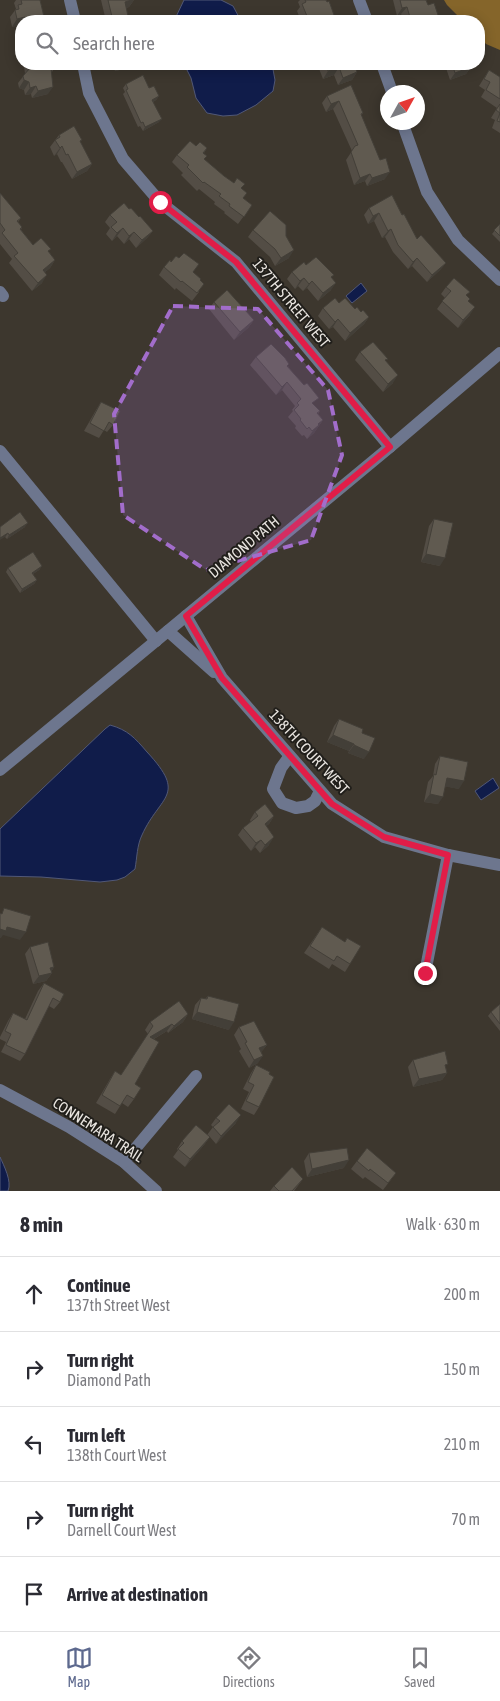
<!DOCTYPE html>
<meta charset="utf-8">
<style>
body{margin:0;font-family:"Asap Condensed",sans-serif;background:#f7f7f7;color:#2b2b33}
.compass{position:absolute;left:380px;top:85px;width:45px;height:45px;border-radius:50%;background:#fff;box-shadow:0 2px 12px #0003;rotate:50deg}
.stop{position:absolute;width:15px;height:15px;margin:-11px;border:4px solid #e11d48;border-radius:50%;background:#fff}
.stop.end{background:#e11d48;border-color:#fff;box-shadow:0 1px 5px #0008}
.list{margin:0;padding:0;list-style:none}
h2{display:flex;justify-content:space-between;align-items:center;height:65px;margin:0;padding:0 20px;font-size:21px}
h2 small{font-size:16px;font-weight:400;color:#7c7c81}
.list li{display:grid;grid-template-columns:32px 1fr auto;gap:15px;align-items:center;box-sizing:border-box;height:75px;padding:0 20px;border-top:1px solid #e1e1e2}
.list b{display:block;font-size:19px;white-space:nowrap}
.list p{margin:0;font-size:16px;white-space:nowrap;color:#7c7c81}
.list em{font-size:16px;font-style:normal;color:#7c7c81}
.icon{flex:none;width:28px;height:28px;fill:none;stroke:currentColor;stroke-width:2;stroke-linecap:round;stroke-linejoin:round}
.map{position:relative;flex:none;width:500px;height:1191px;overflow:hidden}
.search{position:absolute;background:#fff;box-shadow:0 2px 12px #0003;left:15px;right:15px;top:15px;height:55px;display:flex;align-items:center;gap:12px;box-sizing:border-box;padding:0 18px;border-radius:20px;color:#7c7c81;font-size:19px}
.sheet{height:440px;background:#fff}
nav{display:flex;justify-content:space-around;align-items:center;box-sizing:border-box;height:70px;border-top:1px solid #e1e1e2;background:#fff;font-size:14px;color:#7c7c81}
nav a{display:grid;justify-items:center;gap:2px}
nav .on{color:#5d698e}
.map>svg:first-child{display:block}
.forest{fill:#85652a}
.water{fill:#101c4a;stroke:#515877}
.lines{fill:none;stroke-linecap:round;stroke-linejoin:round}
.minor{stroke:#6d768e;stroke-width:12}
.wall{fill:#534d45}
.shaded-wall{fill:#433f38}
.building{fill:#605a50;stroke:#433f38}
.route{stroke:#e11d48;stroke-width:6}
.marked{fill:#a26dcb;fill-opacity:0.2;stroke:#a26dcb;stroke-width:4;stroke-dasharray:10 6;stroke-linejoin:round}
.labels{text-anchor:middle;stroke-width:4;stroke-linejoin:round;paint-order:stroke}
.street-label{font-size:15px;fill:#e9e5e0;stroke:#211f1b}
</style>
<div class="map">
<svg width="500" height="1191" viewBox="0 0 500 1191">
<rect width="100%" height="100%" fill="#3d372e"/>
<!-- forest -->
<path class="forest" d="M444 0H500V50L486 44 479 36V21H463L447 5Z"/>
<!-- water -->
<g class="water">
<path d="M184 0H221L233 6 241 21H174Z"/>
<path d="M184 64H272L275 80 273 91 256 105 237 115 223 116 207 113 196 98 191 78Z"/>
<path d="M361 283 367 291 352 303 346 296Z"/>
<path d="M110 725C128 730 135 738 147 752 188 796 160 795 142 835 137 845 137 858 135 869L125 877 117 880 100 882 41 877 0 876V829L105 729Z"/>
<path d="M493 778 499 788 481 800 475 791Z"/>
<path d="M0 1157C4 1166 12 1181 8 1191H0Z"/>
</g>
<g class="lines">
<!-- minor -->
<g class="minor">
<path d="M70 0 75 21"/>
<path d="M359 0 367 21"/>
<path d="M83 64 89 93 123 159 160 202 236 262 390 447"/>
<path d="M382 64 392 92"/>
<path d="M402 122 427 192 458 240 500 280"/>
<path d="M0 292 3 296"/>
<path d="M0 451 156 641"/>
<path d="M186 616 222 678 332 804 384 837 448 855 500 865"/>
<path d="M168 631 214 672"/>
<path d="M289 757 281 768 273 789 282 803 296 808 308 806 315 801 320 791"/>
<path d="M0 770 390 447 500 353"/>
<path d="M425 973 448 855"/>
<path d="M0 1090 69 1127 124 1162 156 1191"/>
<path d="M124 1162 196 1076"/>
</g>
</g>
<!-- wall -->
<g class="wall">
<path d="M16 0H40L45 21H21V32L20 25 12 27 10 17 16 9 14 3Z"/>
<path d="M101 0H134L129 7 126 8 129 21H106Z"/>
<path d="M300 0H326L334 15 330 21H301L297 11 300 7 298 2Z"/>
<path d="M393 0H426L428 5 440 21H404L401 14 397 16Z"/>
<path d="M25 64H54L55 67 52 72 48 94 32 98 31 94 25 95 24 90 19 88 18 83 25 74 24 65Z"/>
<path d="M112 64H136L134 67 115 71 113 64Z"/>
<path d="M310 64H354L357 72 352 80 338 85 334 75 323 79 318 66 312 68Z"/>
<path d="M442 64H470L471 67 466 74 450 80 445 65H443Z"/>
<path d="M489 70 500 77V133L492 128 495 120 491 118 497 108 481 97 485 90 479 86Z"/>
<path d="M126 84 149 88 159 96 156 100 153 102 159 122 143 131 140 126 138 127 123 94 125 92 123 88Z"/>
<path d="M327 96 363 113 361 116 385 179 367 186 365 181 354 185 346 160 352 151 333 109 326 112 322 103Z"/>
<path d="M59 135 80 142 92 164 87 171 72 179 62 162H61L57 154 54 156 50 147Z"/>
<path d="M196 146 207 148 204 153V159L224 176 242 189 243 199 252 205 238 224 224 213 225 212 214 204 215 202 199 189 197 191 181 175 183 173 172 162 177 155Z"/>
<path d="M0 193 21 218 18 222 22 227 21 230 33 245 49 252 55 260 50 268 45 272 42 283 32 291 9 263 12 259 0 244Z"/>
<path d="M369 208 402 215 417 239 446 263 440 270 427 282 412 266 408 269 393 252 385 237 382 238 374 221 368 224 364 215Z"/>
<path d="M129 209 139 217 153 231 147 238 136 248 129 239 124 244 117 236 112 241 106 234 110 228 105 222 110 215Z"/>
<path d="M500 224V242L492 234Z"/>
<path d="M253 230 286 236 289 258 275 266 270 257 248 237Z"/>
<path d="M306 265 332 277 331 290 318 301 307 288 303 291 298 286 295 289 287 279 292 272Z"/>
<path d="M164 267 193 273 200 280 199 292 192 301 176 288 175 290 159 275Z"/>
<path d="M446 287 467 296 470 315 458 328 437 309 445 298 441 294Z"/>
<path d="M214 302 254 320 248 328 234 340 209 309Z"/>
<path d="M339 303 361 312 369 317 364 324 345 341 333 327 329 329 318 316 323 308Z"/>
<path d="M360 352 386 361 393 383 383 392 355 360Z"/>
<path d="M256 357 288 366 314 405 320 411 318 414 323 420 314 433 307 439 304 435 302 436 295 428 296 426 288 417 293 411 292 410 295 406 282 390 276 395 250 365Z"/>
<path d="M101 402 113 425 107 432 104 430 99 438 84 431 96 410Z"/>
<path d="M20 512 25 527 7 539 5 537Z"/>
<path d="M434 519 440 566 421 562 429 526Z"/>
<path d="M42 566 39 570 33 574 37 580 34 584 20 593 6 572 8 568Z"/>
<path d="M339 719 364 759 348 753 349 751 327 742 334 726Z"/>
<path d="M440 756 459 789 445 786 438 804 424 802 428 782 433 776 435 764Z"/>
<path d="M255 812 274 816 269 824 266 826 269 845 260 853 255 847 251 851 238 835 243 828 251 822 250 820Z"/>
<path d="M322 927 344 942 350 964 345 972 332 964 329 969 304 953Z"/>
<path d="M30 947 54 967 51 972 52 973 46 981 33 984 25 954Z"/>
<path d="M44 983 60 1002 54 1009 49 1006 25 1054 20 1061 1 1052 6 1042 0 1039V1037L8 1021 13 1013 25 1019 38 991Z"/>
<path d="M208 996 229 1030 192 1019 195 1005 201 998 205 999Z"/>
<path d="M500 1004V1031L488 1016 491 1012Z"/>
<path d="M188 1014 183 1022 168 1033 167 1031 154 1039 135 1084 134 1099 128 1107 122 1103 115 1114 96 1103 110 1079 115 1071 121 1075 148 1034 145 1030 150 1022Z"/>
<path d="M239 1027 267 1045 261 1052 258 1063 249 1068 239 1051 241 1049 234 1035Z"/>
<path d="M413 1060 446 1068 447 1073 442 1080 413 1087 408 1067Z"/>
<path d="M256 1065 259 1107 254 1115 241 1109 249 1092 243 1089 251 1073Z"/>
<path d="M216 1118 236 1123 216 1144 210 1137 204 1145 185 1167 173 1157 178 1150 177 1149 182 1141 207 1135 213 1127 211 1125Z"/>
<path d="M309 1153 344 1168 307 1177 304 1161Z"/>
<path d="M357 1161 396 1173 383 1190 365 1177 363 1179 351 1169Z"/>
<path d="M303 1179 294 1191H270L274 1186Z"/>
</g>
<!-- shaded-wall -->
<g class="shaded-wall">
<path d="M132 0H134L129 7 119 10 125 2Z"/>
<path d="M407 7 401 14 397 16 402 8Z"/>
<path d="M334 15 330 21H316Z"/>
<path d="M25 17 22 21H21L20 25 12 27 17 19Z"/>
<path d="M120 64H136L134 67 115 71Z"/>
<path d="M315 64H319L318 66 312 68Z"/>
<path d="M339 67 334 75 323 79 328 71Z"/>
<path d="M471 67 466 74 450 80 455 73Z"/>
<path d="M357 72 352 80 338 85 343 78Z"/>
<path d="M24 80 29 82 24 90 19 88Z"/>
<path d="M36 86 31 94 25 95 30 88Z"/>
<path d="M53 87 48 94 32 98 38 91Z"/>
<path d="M159 96 156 100 149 104 152 100Z"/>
<path d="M339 101 333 109 326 112 331 104Z"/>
<path d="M162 119 159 122 143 131 145 127Z"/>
<path d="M62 146 57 154 54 156 60 148Z"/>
<path d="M92 164 87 171 72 179 77 172Z"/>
<path d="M390 172 385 179 367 186 372 178Z"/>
<path d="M370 174 365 181 354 185 360 178Z"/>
<path d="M379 213 374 221 368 224 373 216Z"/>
<path d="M123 228 117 236 112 241 117 233Z"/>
<path d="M391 229 385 237 382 238 388 231Z"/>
<path d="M153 231 147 238 136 248 142 240Z"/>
<path d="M134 232 129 239 124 244 129 236Z"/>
<path d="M294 250 289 258 275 266 281 258Z"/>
<path d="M417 258 412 266 408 269 413 262Z"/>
<path d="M55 260 50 268 38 278 43 270Z"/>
<path d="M446 263 440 270 427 282 432 275Z"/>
<path d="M47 275 42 283 32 291 38 283Z"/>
<path d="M304 278 298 286 295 289 300 281Z"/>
<path d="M312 281 307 288 303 291 309 284Z"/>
<path d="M336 283 331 290 318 301 323 293Z"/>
<path d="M475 307 470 315 458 328 463 320Z"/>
<path d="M369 317 364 324 345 341 350 333Z"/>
<path d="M338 319 333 327 329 329 335 322Z"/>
<path d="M254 320 248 328 234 340 240 332Z"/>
<path d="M398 375 393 383 383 392 388 384Z"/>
<path d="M287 382 282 390 276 395 282 387Z"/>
<path d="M323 420 314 433 307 439 318 424Z"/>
<path d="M28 523 25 527 7 539 9 535Z"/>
<path d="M8 533 5 537 0 540V538Z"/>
<path d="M426 554 445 558 440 566 421 562Z"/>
<path d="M42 566 39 570 30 576 32 573Z"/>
<path d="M37 580 34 584 20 593 22 589Z"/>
<path d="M333 735 354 744 349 751 327 742Z"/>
<path d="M354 745 369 752 364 759 348 753Z"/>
<path d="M447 778 464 781 459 789 442 786Z"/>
<path d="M430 794 443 797 438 804 424 802Z"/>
<path d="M274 816 269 824 259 832 265 824Z"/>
<path d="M274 837 269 845 260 853 265 845Z"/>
<path d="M261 840 255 847 251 851 256 843Z"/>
<path d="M7 927 26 932 20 940 3 935 1 938H0V929Z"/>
<path d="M54 967 50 974 52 973 46 981 33 984 39 976 50 968Z"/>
<path d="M197 1012 234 1022 229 1030 192 1019Z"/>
<path d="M188 1014 183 1022 168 1033 174 1026Z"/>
<path d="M172 1024 167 1031 145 1044 150 1037Z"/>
<path d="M267 1045 261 1052 259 1048Z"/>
<path d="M263 1056 258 1063 249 1068 254 1060Z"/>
<path d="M447 1073 442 1080 413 1087 419 1079Z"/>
<path d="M241 1115 236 1123 216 1144 221 1136Z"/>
<path d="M210 1137 204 1145 185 1167 190 1159Z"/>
<path d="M349 1160 344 1168 307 1177 312 1169Z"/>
</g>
<!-- building -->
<g class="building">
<path d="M21 0H40L45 21H26L25 17 17 19 15 10 19 9 18 5 22 4Z"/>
<path d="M108 0H132L125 2 129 21H113Z"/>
<path d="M305 0H326L327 2 329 1 334 15 316 21H309L302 4 306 2Z"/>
<path d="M400 0H426L428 5 434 3 440 21H411L407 7 402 8Z"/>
<path d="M30 64H54L55 67 51 68 53 87 38 91 36 86 30 88 29 82 24 80 23 76 30 68Z"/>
<path d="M325 64H354L357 72 343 78 339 67 328 71Z"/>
<path d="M452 64H470L471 67 455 73Z"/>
<path d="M489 70 500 77V99L486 90 490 82 484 79Z"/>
<path d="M143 75 149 88 154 86 159 96 152 100 162 119 145 127 143 122 141 123 126 90 128 89 126 84Z"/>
<path d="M351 85 363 113 361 114 380 160 386 158 390 172 372 178 370 174 360 178 351 152 355 146 358 145 339 101 331 104 327 96Z"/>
<path d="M500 104V122L497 121 500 113 496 110Z"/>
<path d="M74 126 82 140 80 141 92 164 77 172 68 154 66 155 62 146 60 148 55 140 60 137 59 135Z"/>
<path d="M190 141 196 146 200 142 207 148 203 153 207 156 204 159 224 176 234 183 237 178 245 184 241 188 247 193 243 198 252 205 244 217 229 206 230 204 219 196 221 194 204 182 203 183 187 167 189 165 177 155Z"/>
<path d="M0 193 21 218 17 221 22 227 20 229 33 245 41 238 51 249 48 251 55 260 43 270 47 275 38 283 14 256 18 253 2 233 5 230 0 223Z"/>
<path d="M392 195 402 215 404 214 417 239 421 235 446 263 432 275 417 258 413 262 398 245 391 229 388 231 379 213 373 216 369 208Z"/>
<path d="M124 203 129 209 131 208 139 217 140 216 153 231 142 240 134 232 129 236 123 228 117 233 111 227 117 222 110 215Z"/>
<path d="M270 211 286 225V236L294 250 281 258 275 249 253 230Z"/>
<path d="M500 224V236L494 230Z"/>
<path d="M184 253 199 264 193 272 201 279 200 280 204 284 197 293 182 281 181 282 164 267 170 260 171 262 176 256 179 258Z"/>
<path d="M316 257 334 275 331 277 336 283 323 293 312 281 309 284 304 278 300 281 292 272 304 262 306 265Z"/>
<path d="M454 278 470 292 466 295 470 299 468 301 475 307 463 320 442 301 451 291 446 287Z"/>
<path d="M227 290 254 320 240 332 214 302Z"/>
<path d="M335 298 339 303 345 298 355 309 357 307 361 312 363 310 369 317 350 333 338 319 335 322 323 308Z"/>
<path d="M373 342 388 359 385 360 398 375 388 384 360 352Z"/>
<path d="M271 344 285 358 289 364 287 366 304 385 307 383 319 398 312 403 320 411 317 413 323 420 318 424 319 425 312 431 309 427 307 429 300 420 301 419 294 410 299 405 297 403 301 399 287 382 282 387 256 357Z"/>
<path d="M101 402 120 411 113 425 109 422 104 431 90 423Z"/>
<path d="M20 512 28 523 9 535 8 533 0 538V527Z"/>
<path d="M434 519 453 523 445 558 426 554Z"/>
<path d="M33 552 42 566 32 573 37 580 22 589 8 568Z"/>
<path d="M339 719 363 729 362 733 375 738 369 752 354 745V744L333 735Z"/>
<path d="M440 756 468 762 464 781 447 778 443 797 430 794 434 774 436 775Z"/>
<path d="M265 804 274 816 265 824 274 837 265 845 261 840 256 843 243 828 258 816 255 812Z"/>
<path d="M4 908 31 916 26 932 7 927 6 931 0 929V913L2 914Z"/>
<path d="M322 927 345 942 347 938 361 946 350 964 337 956 334 961 310 946Z"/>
<path d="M48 942 54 967 50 968 52 973 39 976 30 947Z"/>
<path d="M44 983 64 994 60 1002 53 998 25 1054 6 1045 11 1034 5 1031 13 1013 27 1020Z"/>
<path d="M208 996 239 1004 234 1022 197 1012 201 998 207 999Z"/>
<path d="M179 1001 188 1014 174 1026 172 1024 150 1037 159 1042 135 1084 141 1088 134 1099 127 1095 120 1106 102 1095 115 1071 121 1075 153 1026 150 1022Z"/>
<path d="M500 1004V1024L491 1012Z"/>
<path d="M254 1021 267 1045 259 1048 263 1056 254 1060 245 1043 247 1042 239 1027Z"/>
<path d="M445 1051 448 1064 445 1065 447 1073 419 1079 413 1060Z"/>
<path d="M256 1065 270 1072 269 1074 274 1077 259 1107 246 1101 254 1085 248 1082Z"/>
<path d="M229 1104 241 1115 221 1136 213 1127 220 1121 216 1118Z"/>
<path d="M196 1125 210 1137 190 1159 178 1149 184 1143 182 1141Z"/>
<path d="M347 1148 349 1160 312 1169 309 1153Z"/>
<path d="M367 1148 396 1173 388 1183 370 1169 369 1171 357 1161Z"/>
<path d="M292 1167 303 1179 292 1191H279L274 1186Z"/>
</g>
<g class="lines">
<!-- route -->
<path class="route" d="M160 202 236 262 390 447 186 616 222 678 332 804 384 837 448 855 425 973"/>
</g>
<!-- marked area -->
<path class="marked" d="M173 306 258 309 328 390 342 455 311 540 206 570 123 515 114 414Z"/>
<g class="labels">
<!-- street labels -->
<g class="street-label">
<text transform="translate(291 303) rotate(50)" y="5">137TH STREET WEST</text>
<text transform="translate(244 547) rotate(-40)" y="5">DIAMOND PATH</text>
<text transform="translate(309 752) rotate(47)" y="5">138TH COURT WEST</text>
<text transform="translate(98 1130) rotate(33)" y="5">CONNEMARA TRAIL</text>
</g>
</g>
</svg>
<svg class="compass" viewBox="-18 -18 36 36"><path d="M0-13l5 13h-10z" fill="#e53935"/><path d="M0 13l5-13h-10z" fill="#7c7c81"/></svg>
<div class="stop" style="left:160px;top:202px"></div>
<div class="stop end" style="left:425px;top:973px"></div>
<div class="search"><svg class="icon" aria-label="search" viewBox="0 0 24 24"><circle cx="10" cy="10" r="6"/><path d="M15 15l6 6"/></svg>Search here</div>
</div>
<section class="sheet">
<h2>8 min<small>Walk · 630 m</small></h2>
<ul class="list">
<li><svg class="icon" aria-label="ahead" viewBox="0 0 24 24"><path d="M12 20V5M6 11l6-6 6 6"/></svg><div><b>Continue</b><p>137th Street West</p></div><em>200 m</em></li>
<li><svg class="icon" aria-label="right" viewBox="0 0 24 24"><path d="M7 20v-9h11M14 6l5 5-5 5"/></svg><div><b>Turn right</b><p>Diamond Path</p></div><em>150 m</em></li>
<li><svg class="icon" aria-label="left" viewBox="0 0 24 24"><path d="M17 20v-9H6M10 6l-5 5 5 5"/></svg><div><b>Turn left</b><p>138th Court West</p></div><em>210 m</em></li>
<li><svg class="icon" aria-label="right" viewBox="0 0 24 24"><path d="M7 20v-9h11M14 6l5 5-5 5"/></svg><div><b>Turn right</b><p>Darnell Court West</p></div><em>70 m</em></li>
<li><svg class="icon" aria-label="arrive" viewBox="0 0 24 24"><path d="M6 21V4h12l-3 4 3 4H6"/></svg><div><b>Arrive at destination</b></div></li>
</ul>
</section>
<nav>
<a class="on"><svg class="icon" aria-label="map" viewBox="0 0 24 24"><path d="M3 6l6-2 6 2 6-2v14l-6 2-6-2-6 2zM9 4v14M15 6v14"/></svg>Map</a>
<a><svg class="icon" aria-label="directions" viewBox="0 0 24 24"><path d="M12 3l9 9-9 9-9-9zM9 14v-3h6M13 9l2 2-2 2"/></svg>Directions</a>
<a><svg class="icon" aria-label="saved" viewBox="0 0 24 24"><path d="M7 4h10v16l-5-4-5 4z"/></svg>Saved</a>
</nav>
